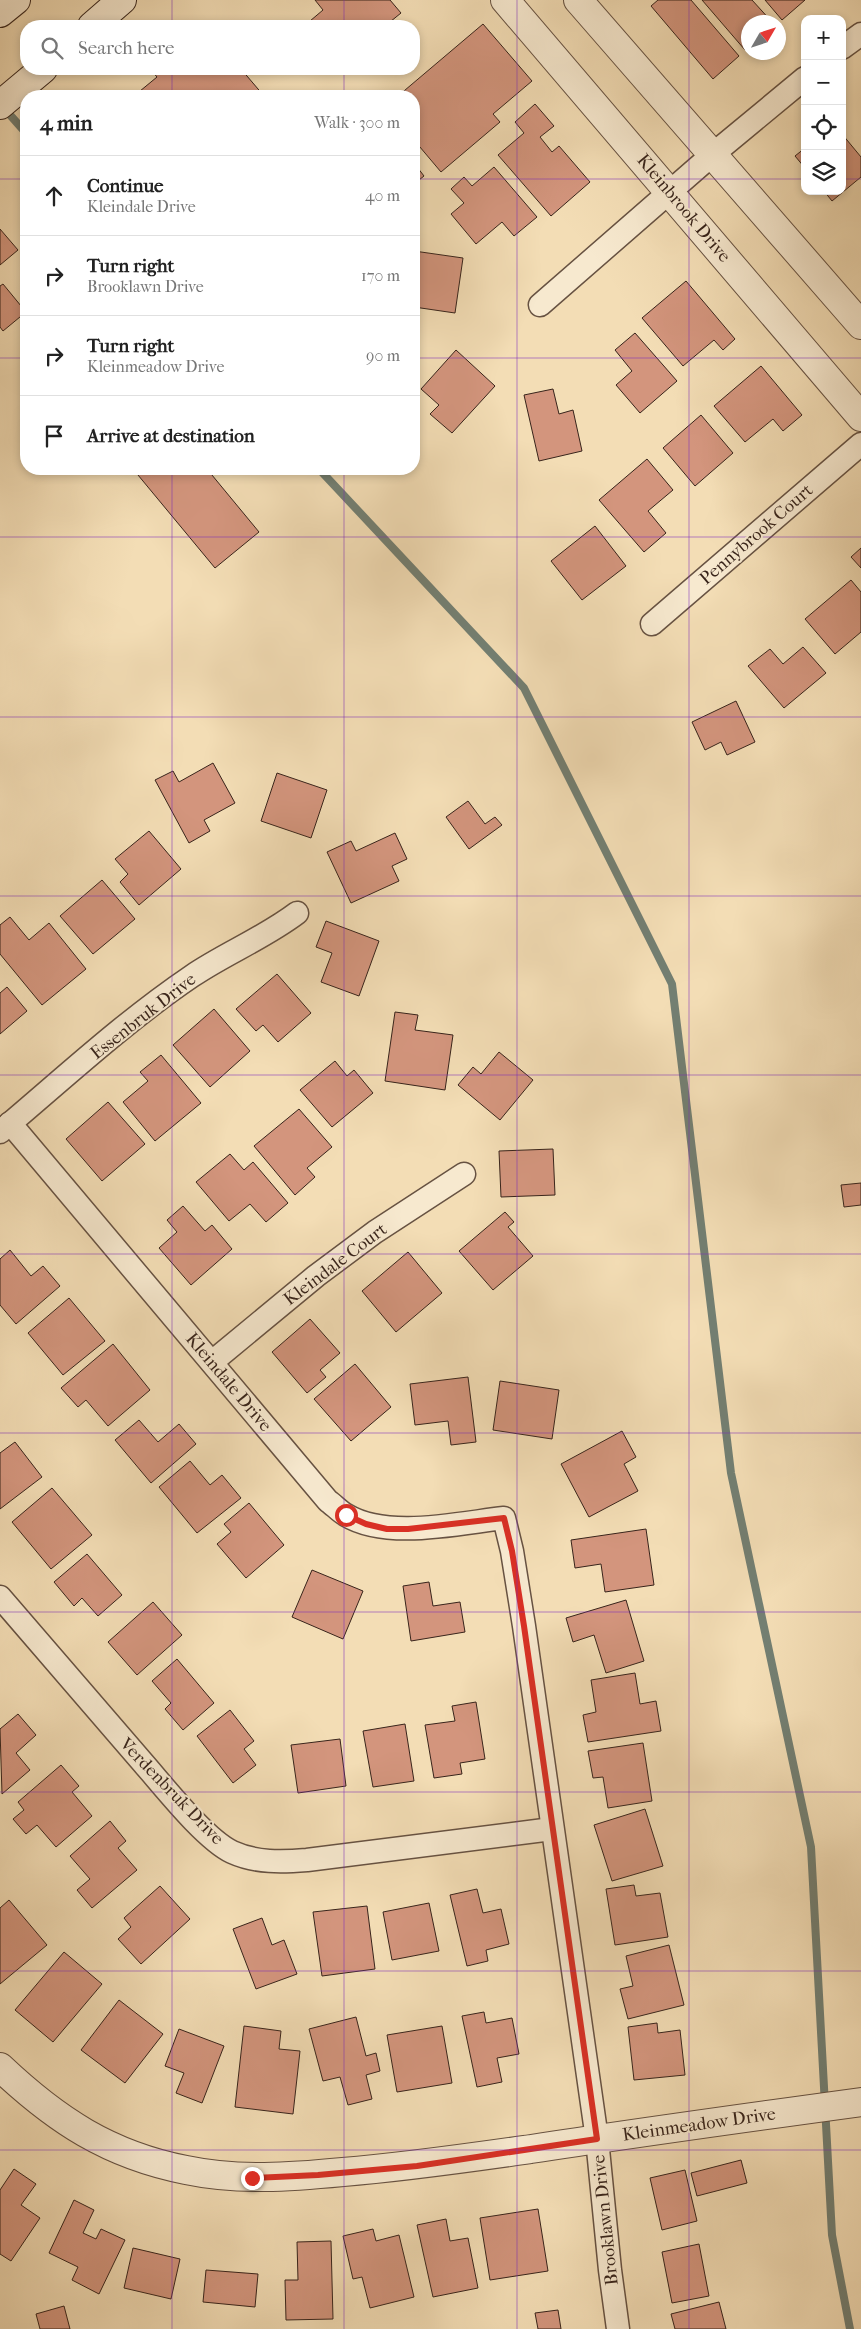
<!DOCTYPE html>
<meta charset="utf-8">
<style>
body{margin:0;font-family:"IM FELL French Canon",serif;background:#f2f2f2;color:#222}
.controls{position:absolute;right:15px;top:15px;display:grid;overflow:hidden;border-radius:10px;box-shadow:0 2px 8px #0003}
.controls button{width:45px;height:45px;display:grid;place-items:center;padding:0;border:0;border-bottom:1px solid #e0e0e0;background:#fff;color:#222;font:25px sans-serif}
.compass{position:absolute;left:741px;top:15px;width:45px;height:45px;border-radius:50%;background:#fff;box-shadow:0 2px 8px #0003;rotate:51deg}
.stop{position:absolute;width:15px;height:15px;margin:-11px;border:4px solid #d93025;border-radius:50%;background:#fff}
.stop.end{background:#d93025;border-color:#fff;box-shadow:0 1px 5px #0008}
.list{margin:0;padding:0;list-style:none}
h2{display:flex;justify-content:space-between;align-items:center;height:65px;margin:0;padding:0 20px;font-size:21px}
h2 small{font-size:16px;font-weight:400;color:#767676}
.list li{display:grid;grid-template-columns:32px 1fr auto;gap:15px;align-items:center;box-sizing:border-box;height:80px;padding:0 20px;border-top:1px solid #e0e0e0}
.list b{display:block;font-size:19px;white-space:nowrap}
.list p{margin:0;font-size:16px;white-space:nowrap;color:#767676}
.list em{font-size:16px;font-style:normal;color:#767676}
.icon{flex:none;width:28px;height:28px;fill:none;stroke:currentColor;stroke-width:2;stroke-linecap:round;stroke-linejoin:round}
.map{position:relative;flex:none;width:861px;height:2329px;overflow:hidden}
.search{position:absolute;background:#fff;box-shadow:0 2px 8px #0003;left:20px;top:20px;width:400px;height:55px;display:flex;align-items:center;gap:12px;box-sizing:border-box;padding:0 18px;border-radius:20px;color:#767676;font-size:19px}
.panel{position:absolute;background:#fff;box-shadow:0 2px 8px #0003;left:20px;top:90px;width:400px;height:385px;border-radius:20px}
.map>svg:first-child{display:block}
.lines{fill:none;stroke-linecap:round;stroke-linejoin:round}
.stream{stroke:#737f72;stroke-width:8}
.building{fill:#d3957d;stroke:#38241b}
.minor-casing{stroke:#675242;stroke-width:25}
.tertiary-casing{stroke:#675242;stroke-width:30}
.secondary-casing{stroke:#38241b;stroke-width:30}
.minor{stroke:#f7e9cf;stroke-width:22}
.tertiary{stroke:#f7e9cf;stroke-width:28}
.secondary{stroke:#f7e9cf;stroke-width:28}
.route{stroke:#d93025;stroke-width:6}
.grid{fill:none;stroke:#7b2cbf;stroke-width:1;stroke-opacity:0.55}
.labels{text-anchor:middle;stroke-width:4;stroke-linejoin:round;paint-order:stroke}
.street-label{font-size:18px;fill:#38241b;stroke:#f7e9cf}
</style>
<div class="map">
<svg width="861" height="2329" viewBox="0 0 861 2329">
<rect width="100%" height="100%" fill="#f3ddb5"/>
<filter id="stains"><feTurbulence type="fractalNoise" baseFrequency=".004" numOctaves="4"/><feColorMatrix values="0 0 0 0 .2 0 0 0 0 .09 0 0 0 0 .02 0 0 0 .5 -.17"/></filter>
<radialGradient id="worn" r=".72"><stop offset=".6" stop-color="#630" stop-opacity="0"/><stop offset="1" stop-color="#630" stop-opacity=".3"/></radialGradient>
<g class="lines">
<!-- stream -->
<g class="stream">
<path d="M3 107 26 133"/>
<path d="M319 469 524 688 672 984 731 1473 811 1847 832 2235 850 2329"/>
</g>
</g>
<!-- building -->
<g class="building">
<path d="M315 0H390L401 13 385 26H315L310 21 323 10Z"/>
<path d="M658 0H691L739 56 713 79 651 6Z"/>
<path d="M702 0H752L772 22H748V47L745 50Z"/>
<path d="M765 0H805L782 20Z"/>
<path d="M483 24 532 81 493 114 500 122 441 172 414 140V96H398Z"/>
<path d="M150 69H241L264 96H134L157 77Z"/>
<path d="M535 104 554 126 540 137 552 152 559 146 590 182 551 216 498 155 524 133 515 122Z"/>
<path d="M842 134 861 157V177L832 201 824 191H842Z"/>
<path d="M805 148V168L795 156Z"/>
<path d="M414 163 424 176 414 184Z"/>
<path d="M494 167 537 217 514 236 502 222 476 244 451 214 464 203 451 189 464 177 472 186Z"/>
<path d="M0 229 18 250 0 265Z"/>
<path d="M414 251 463 258 455 313 414 307Z"/>
<path d="M686 281 735 339 723 350 714 340 683 366 642 318Z"/>
<path d="M3 284 26 312 3 331 0 327V286Z"/>
<path d="M635 333 677 381 640 413 616 385 632 371 615 350Z"/>
<path d="M456 350 495 386 452 433 430 414 439 405 421 389Z"/>
<path d="M761 366 802 415 783 431 773 419 745 442 714 406Z"/>
<path d="M553 389 559 414 573 410 582 451 539 461 524 395Z"/>
<path d="M701 415 733 453 695 486 663 448Z"/>
<path d="M647 459 673 490 648 511 666 533 644 552 599 500Z"/>
<path d="M133 469H207L259 532 215 568Z"/>
<path d="M595 526 626 566 582 600 551 561Z"/>
<path d="M861 548V568L851 557Z"/>
<path d="M851 580 861 592V632L835 654 805 619Z"/>
<path d="M803 647 826 673 784 708 748 666 770 649 783 664Z"/>
<path d="M736 701 755 742 727 755 721 742 705 750 692 722Z"/>
<path d="M213 763 235 803 204 820 210 831 189 843 155 780 173 771 179 782Z"/>
<path d="M277 773 327 790 311 838 261 821Z"/>
<path d="M468 801 485 824 495 817 502 825 469 849 446 817Z"/>
<path d="M149 831 181 869 139 905 120 882 128 874 115 859Z"/>
<path d="M395 833 407 859 392 866 399 881 351 903 327 852 351 841 356 851Z"/>
<path d="M102 880 135 919 93 954 60 916Z"/>
<path d="M10 917 29 940 49 923 86 969 42 1005 0 954V925Z"/>
<path d="M326 921 379 941 359 996 321 982 332 953 316 947Z"/>
<path d="M277 974 311 1013 278 1042 263 1025 256 1031 236 1009Z"/>
<path d="M7 987 27 1011 0 1034V993Z"/>
<path d="M214 1009 250 1051 210 1087 173 1045Z"/>
<path d="M395 1012 418 1015 415 1030 453 1035 445 1090 385 1081Z"/>
<path d="M499 1052 533 1080 500 1120 458 1085 473 1067 481 1074Z"/>
<path d="M161 1055 201 1103 155 1141 123 1102 148 1081 140 1072Z"/>
<path d="M335 1061 347 1076 354 1070 373 1093 332 1127 300 1090Z"/>
<path d="M108 1102 145 1144 102 1181 66 1139Z"/>
<path d="M299 1109 332 1147 307 1168 315 1177 295 1195 254 1146Z"/>
<path d="M553 1149 555 1195 501 1197 499 1151Z"/>
<path d="M230 1154 244 1170 253 1162 288 1203 266 1222 250 1204 229 1221 196 1182Z"/>
<path d="M861 1183V1205L844 1207 841 1185Z"/>
<path d="M183 1206 205 1231 212 1225 232 1249 191 1285 159 1248 177 1232 167 1220Z"/>
<path d="M505 1212 514 1222 508 1227 533 1256 493 1290 459 1251Z"/>
<path d="M10 1250 31 1276 43 1266 60 1286 16 1324 0 1305V1259Z"/>
<path d="M408 1252 442 1293 396 1332 362 1291Z"/>
<path d="M69 1298 105 1341 63 1375 28 1333Z"/>
<path d="M310 1319 340 1353 320 1370 326 1377 307 1393 272 1352Z"/>
<path d="M113 1344 150 1390 108 1426 86 1400 78 1407 61 1388Z"/>
<path d="M355 1364 391 1407 351 1441 314 1399Z"/>
<path d="M468 1377 476 1442 451 1445 448 1421 415 1425 410 1384Z"/>
<path d="M500 1381 559 1390 552 1439 493 1430Z"/>
<path d="M139 1420 158 1442 179 1424 196 1444 151 1483 115 1440Z"/>
<path d="M622 1431 636 1457 624 1464 638 1491 589 1517 561 1464Z"/>
<path d="M15 1442 42 1477 0 1509V1453Z"/>
<path d="M190 1461 210 1485 222 1475 241 1498 197 1533 159 1487Z"/>
<path d="M52 1488 92 1535 51 1569 12 1522Z"/>
<path d="M249 1503 284 1545 246 1578 217 1544 231 1532 224 1524Z"/>
<path d="M646 1529 654 1585 605 1592 601 1564 575 1568 571 1540Z"/>
<path d="M87 1554 122 1595 98 1616 82 1598 74 1606 54 1582Z"/>
<path d="M312 1570 363 1591 343 1639 292 1617Z"/>
<path d="M429 1582 433 1606 460 1602 465 1632 411 1641 403 1586Z"/>
<path d="M626 1600 644 1661 606 1673 594 1635 573 1642 566 1618Z"/>
<path d="M153 1602 182 1635 137 1675 108 1642Z"/>
<path d="M177 1659 214 1703 183 1730 165 1709 171 1703 152 1681Z"/>
<path d="M635 1673 640 1704 656 1701 661 1731 588 1742 583 1715 596 1712 591 1680Z"/>
<path d="M476 1702 485 1759 460 1763 462 1774 434 1778 425 1725 455 1721 452 1706Z"/>
<path d="M230 1710 254 1741 244 1749 256 1765 233 1783 197 1736Z"/>
<path d="M18 1714 36 1735 16 1753 30 1770 2 1794 0 1729Z"/>
<path d="M405 1724 414 1781 373 1787 363 1731Z"/>
<path d="M340 1739 346 1786 298 1793 291 1745Z"/>
<path d="M643 1743 652 1801 608 1808 603 1777 593 1778 588 1751Z"/>
<path d="M61 1765 79 1786 72 1792 92 1816 56 1847 37 1825 26 1834 13 1819 24 1810 18 1802Z"/>
<path d="M645 1809 663 1866 612 1881 594 1825Z"/>
<path d="M110 1821 126 1841 118 1848 137 1870 92 1908 77 1890 90 1879 70 1856Z"/>
<path d="M634 1885 636 1896 660 1893 668 1937 615 1945 606 1889Z"/>
<path d="M160 1886 190 1919 141 1964 118 1939 131 1927 124 1918Z"/>
<path d="M477 1889 483 1913 501 1909 509 1944 486 1950 488 1961 467 1966 450 1895Z"/>
<path d="M9 1900 47 1945 0 1984V1908Z"/>
<path d="M429 1903 439 1951 392 1960 383 1912Z"/>
<path d="M367 1906 375 1969 322 1976 313 1912Z"/>
<path d="M262 1918 272 1945 284 1940 297 1974 256 1989 233 1929Z"/>
<path d="M669 1945 684 2005 628 2019 620 1989 633 1986 626 1956Z"/>
<path d="M64 1952 102 1984 53 2042 15 2010Z"/>
<path d="M119 2000 163 2034 125 2083 81 2050Z"/>
<path d="M484 2012 486 2023 512 2018 519 2054 497 2058 502 2082 477 2087 462 2016Z"/>
<path d="M356 2017 366 2056 376 2053 380 2071 366 2075 372 2099 348 2105 340 2077 323 2081 309 2029Z"/>
<path d="M657 2023 658 2033 680 2030 685 2075 634 2080 628 2027Z"/>
<path d="M244 2026 281 2031 279 2049 300 2051 293 2114 235 2107Z"/>
<path d="M442 2026 452 2083 397 2092 387 2035Z"/>
<path d="M179 2029 224 2046 202 2103 176 2093 184 2073 165 2066Z"/>
<path d="M741 2160 747 2183 697 2196 691 2173Z"/>
<path d="M14 2169 36 2184 21 2205 40 2218 11 2261 0 2254V2190Z"/>
<path d="M685 2170 697 2221 662 2230 650 2178Z"/>
<path d="M74 2200 94 2210 83 2233 96 2239 101 2229 125 2240 99 2294 72 2280 78 2267 49 2253Z"/>
<path d="M538 2209 548 2271 490 2280 480 2218Z"/>
<path d="M446 2219 450 2241 468 2238 478 2288 433 2297 417 2225Z"/>
<path d="M373 2229 376 2241 399 2235 414 2297 370 2308 362 2277 353 2279 343 2236Z"/>
<path d="M331 2241 333 2319 286 2320 285 2280H298L297 2242Z"/>
<path d="M699 2244 709 2296 672 2303 662 2252Z"/>
<path d="M133 2248 180 2259 171 2299 124 2288Z"/>
<path d="M206 2270 258 2274 255 2307 203 2302Z"/>
<path d="M719 2302 726 2329H675L671 2314Z"/>
<path d="M64 2306 70 2329H40L36 2314Z"/>
<path d="M558 2310 561 2329H538L535 2313Z"/>
</g>
<g class="lines">
<!-- minor casing -->
<g class="minor-casing">
<g id="minor">
<path d="M842 48 861 34"/>
<path d="M540 305 712 155 805 78"/>
<path d="M652 624 861 444"/>
<path d="M10 1123 328 1501C334 1505 340 1512 346 1515 387 1540 459 1523 504 1518L512 1551 524 1626 597 2139 610 2270 618 2329"/>
<path d="M0 1132C63 1079 124 1022 192 976 226 953 264 938 297 913"/>
<path d="M212 1362 316 1276 375 1232 464 1174"/>
<path d="M0 1597C48 1653 96 1708 144 1764 165 1788 205 1839 232 1852 256 1863 282 1862 307 1860L552 1829"/>
</g>
</g>
<!-- tertiary casing -->
<g class="tertiary-casing">
<g id="tertiary">
<path d="M505 0 861 417"/>
<path d="M578 0 861 325"/>
<path d="M0 2067C56 2120 109 2155 186 2170 238 2181 291 2177 343 2172 406 2167 468 2158 531 2149 641 2132 751 2117 861 2102"/>
</g>
</g>
<!-- secondary casing -->
<g class="secondary-casing">
<g id="secondary">
<path d="M0 13 16 0"/>
<path d="M92 26 122 0"/>
<path d="M0 105 43 69"/>
</g>
</g>
<!-- minor -->
<use href="#minor" class="minor"/>
<!-- tertiary -->
<use href="#tertiary" class="tertiary"/>
<!-- secondary -->
<use href="#secondary" class="secondary"/>
</g>
<g class="lines">
<!-- route -->
<path class="route" d="M252 2178 318 2175 417 2166 597 2139 524 1626 512 1551 504 1518 408 1529H387L366 1524 346 1515"/>
</g>
<!-- grid -->
<path class="grid" d="M172 0V26M344 0V26M517 0V2329M689 0V2329M172 69V96M344 69V96M0 179H26M414 179H805M842 179H861M0 358H26M414 358H861M172 469V2329M344 469V2329M0 537H861M0 717H861M0 896H861M0 1075H861M0 1254H861M0 1433H861M0 1612H861M0 1792H861M0 1971H861M0 2150H861"/>
<g class="labels">
<!-- street labels -->
<g class="street-label">
<text transform="translate(684 208) rotate(50)" y="6">Kleinbrook Drive</text>
<text transform="translate(756 534) rotate(-41)" y="6">Pennybrook Court</text>
<text transform="translate(143 1016) rotate(-38)" y="6">Essenbruk Drive</text>
<text transform="translate(335 1264) rotate(-37)" y="6">Kleindale Court</text>
<text transform="translate(229 1382) rotate(50)" y="6">Kleindale Drive</text>
<text transform="translate(172 1791) rotate(46)" y="6">Verdenbruk Drive</text>
<text transform="translate(699 2124) rotate(-8)" y="6">Kleinmeadow Drive</text>
<text transform="translate(605 2220) rotate(-96)" y="6">Brooklawn Drive</text>
</g>
</g>
<rect width="100%" height="100%" filter="url(#stains)"/>
<rect width="100%" height="100%" fill="url(#worn)"/>
</svg>
<div class="controls">
<button>+</button>
<button>−</button>
<button><svg class="icon" aria-label="locate" viewBox="0 0 24 24"><circle cx="12" cy="12" r="6"/><path d="M12 2v4M12 18v4M2 12h4M18 12h4"/></svg></button>
<button><svg class="icon" aria-label="layers" viewBox="0 0 24 24"><path d="M12 4l9 5-9 5-9-5zM3 14l9 5 9-5"/></svg></button>
</div>
<svg class="compass" viewBox="-18 -18 36 36"><path d="M0-13l5 13h-10z" fill="#e53935"/><path d="M0 13l5-13h-10z" fill="#767676"/></svg>
<div class="stop" style="left:346px;top:1515px"></div>
<div class="stop end" style="left:252px;top:2178px"></div>
<div class="search"><svg class="icon" aria-label="search" viewBox="0 0 24 24"><circle cx="10" cy="10" r="6"/><path d="M15 15l6 6"/></svg>Search here</div>
<section class="panel">
<h2>4 min<small>Walk · 300 m</small></h2>
<ul class="list">
<li><svg class="icon" aria-label="ahead" viewBox="0 0 24 24"><path d="M12 20V5M6 11l6-6 6 6"/></svg><div><b>Continue</b><p>Kleindale Drive</p></div><em>40 m</em></li>
<li><svg class="icon" aria-label="right" viewBox="0 0 24 24"><path d="M7 20v-9h11M14 6l5 5-5 5"/></svg><div><b>Turn right</b><p>Brooklawn Drive</p></div><em>170 m</em></li>
<li><svg class="icon" aria-label="right" viewBox="0 0 24 24"><path d="M7 20v-9h11M14 6l5 5-5 5"/></svg><div><b>Turn right</b><p>Kleinmeadow Drive</p></div><em>90 m</em></li>
<li><svg class="icon" aria-label="arrive" viewBox="0 0 24 24"><path d="M6 21V4h12l-3 4 3 4H6"/></svg><div><b>Arrive at destination</b></div></li>
</ul>
</section>
</div>
